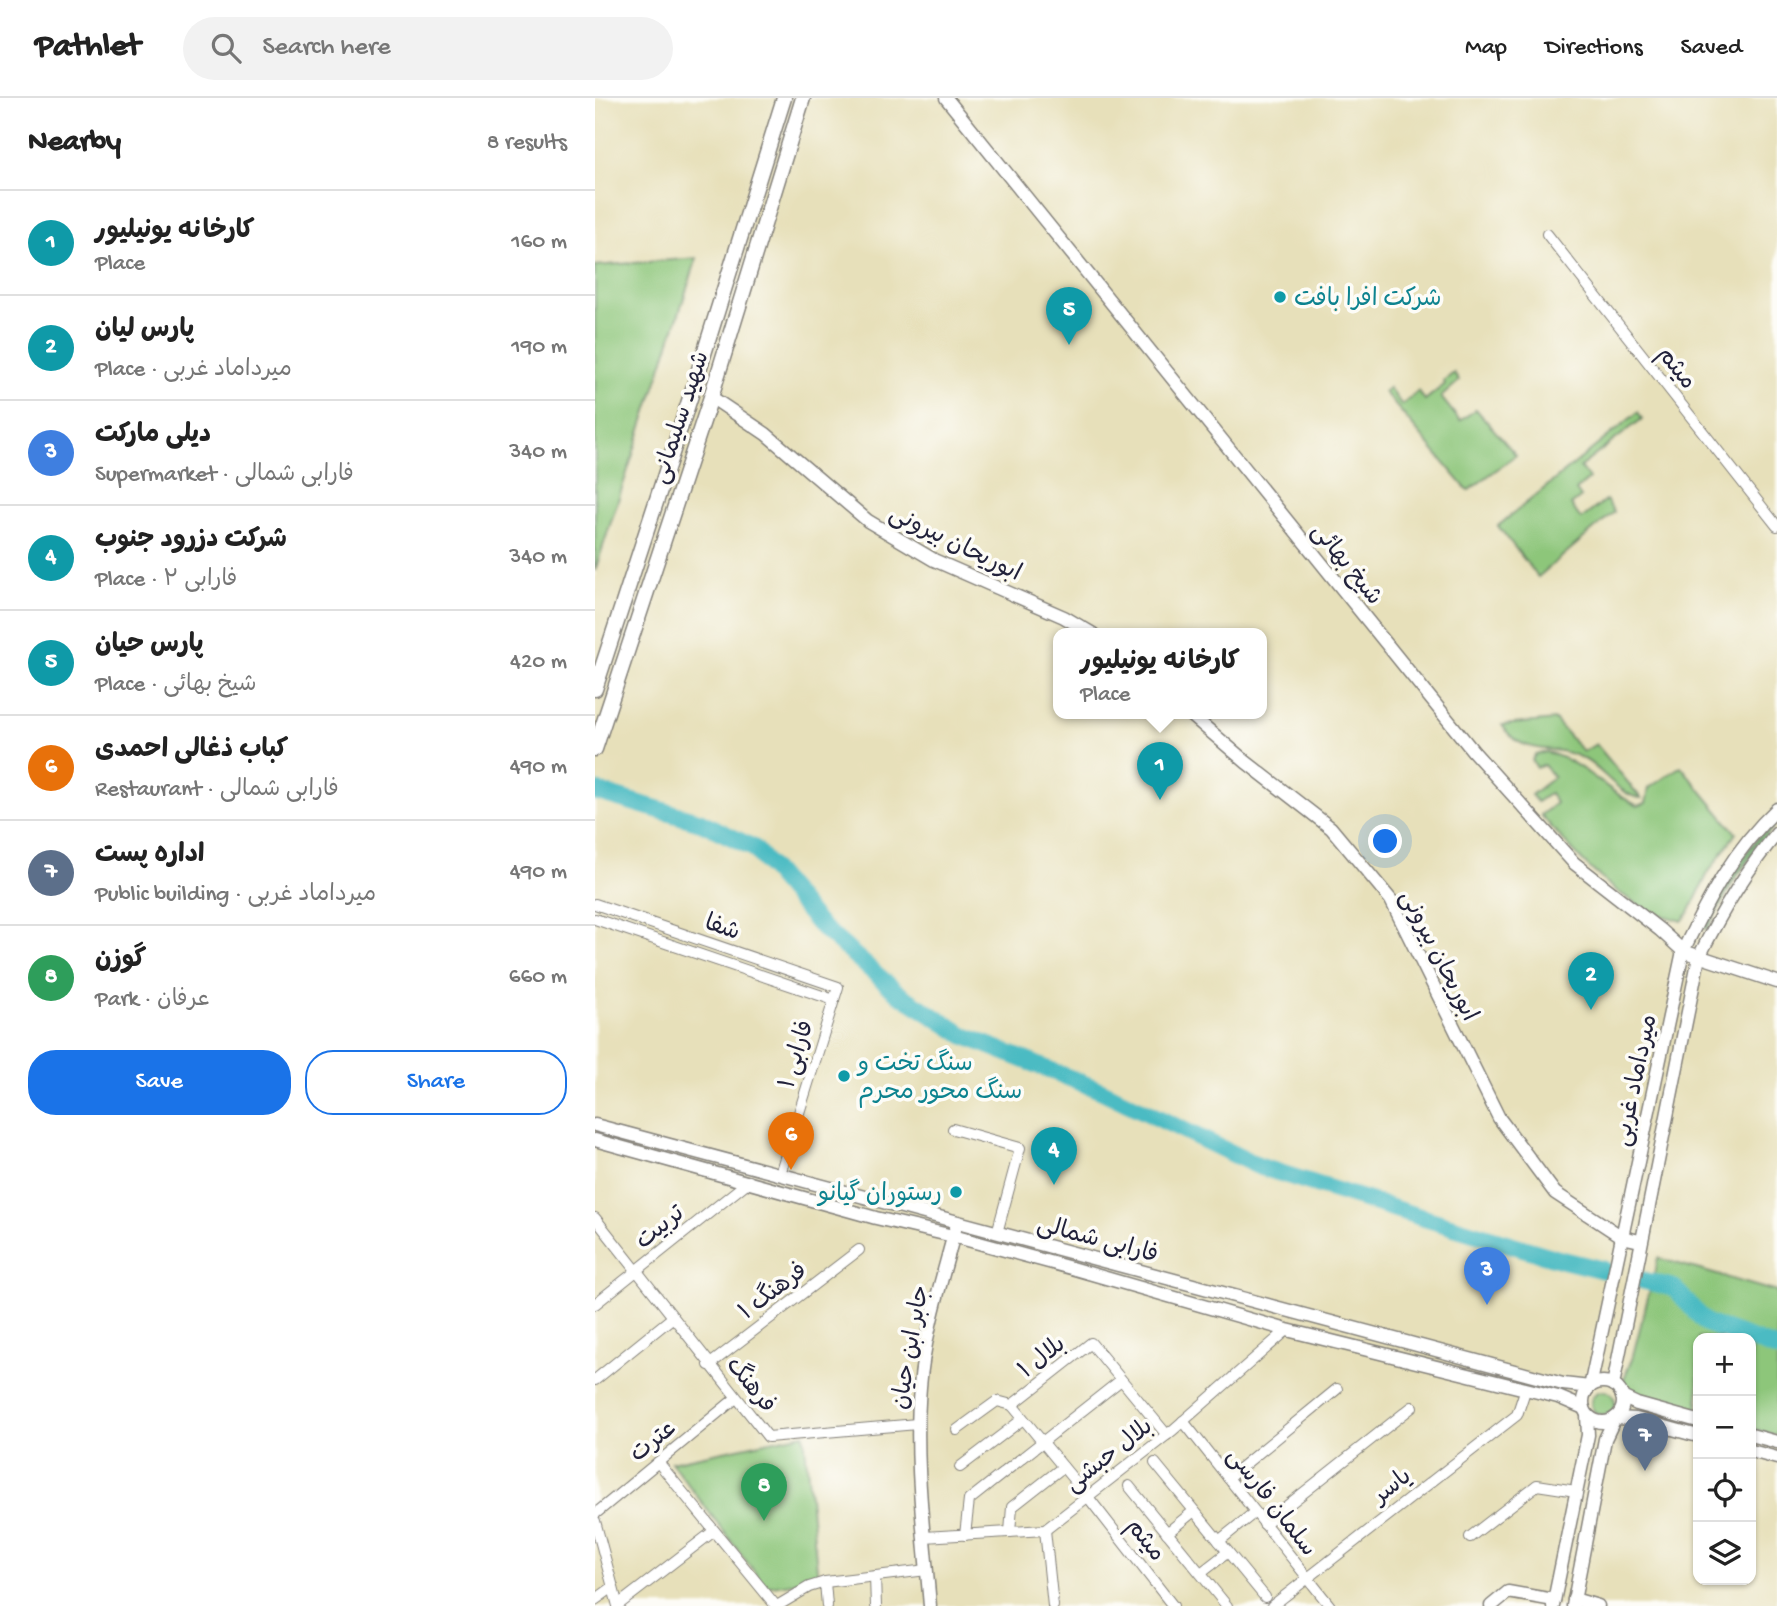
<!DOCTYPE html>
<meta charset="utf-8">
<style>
body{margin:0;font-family:"Gochi Hand","Playpen Sans Arabic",sans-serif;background:#f2f2f2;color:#222}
.controls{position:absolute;right:21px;bottom:21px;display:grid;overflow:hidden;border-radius:14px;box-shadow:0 2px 5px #0004}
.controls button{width:63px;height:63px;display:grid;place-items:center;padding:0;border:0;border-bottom:2px solid #e0e0e0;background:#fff;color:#222;font:35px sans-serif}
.you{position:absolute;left:791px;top:744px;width:24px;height:24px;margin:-18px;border:5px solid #fff;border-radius:50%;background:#1a73e8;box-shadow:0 0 0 10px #1a73e833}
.badge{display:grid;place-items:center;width:46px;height:46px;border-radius:50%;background:#1a73e8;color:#fff;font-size:23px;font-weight:700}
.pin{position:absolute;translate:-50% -58px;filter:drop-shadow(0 2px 4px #0008)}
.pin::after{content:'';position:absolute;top:37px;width:24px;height:21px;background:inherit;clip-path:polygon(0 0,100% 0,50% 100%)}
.popup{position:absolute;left:458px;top:530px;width:214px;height:91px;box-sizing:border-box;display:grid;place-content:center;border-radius:14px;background:#fff;filter:drop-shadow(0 2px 5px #0005);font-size:23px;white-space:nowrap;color:#767676}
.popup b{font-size:26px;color:#222}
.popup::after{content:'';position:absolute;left:50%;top:100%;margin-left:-14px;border:14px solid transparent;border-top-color:#fff}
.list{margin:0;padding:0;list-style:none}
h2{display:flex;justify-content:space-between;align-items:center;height:91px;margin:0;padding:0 28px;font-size:30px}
h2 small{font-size:23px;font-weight:400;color:#767676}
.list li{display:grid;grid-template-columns:46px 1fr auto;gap:21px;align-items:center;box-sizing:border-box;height:105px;padding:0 28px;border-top:2px solid #e0e0e0}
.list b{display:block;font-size:26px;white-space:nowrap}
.list p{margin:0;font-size:23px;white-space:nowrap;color:#767676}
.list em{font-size:23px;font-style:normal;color:#767676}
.actions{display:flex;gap:14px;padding:21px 28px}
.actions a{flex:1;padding:16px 0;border:2px solid #1a73e8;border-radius:28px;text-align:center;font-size:24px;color:#1a73e8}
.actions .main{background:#1a73e8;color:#fff}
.icon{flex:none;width:38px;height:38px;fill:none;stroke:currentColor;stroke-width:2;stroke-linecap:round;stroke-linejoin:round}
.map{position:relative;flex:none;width:1182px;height:1508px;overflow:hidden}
header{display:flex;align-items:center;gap:42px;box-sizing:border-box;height:98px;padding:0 35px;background:#fff;border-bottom:2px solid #e0e0e0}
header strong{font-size:33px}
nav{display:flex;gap:38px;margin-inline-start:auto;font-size:24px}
.search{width:490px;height:63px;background:#f2f2f2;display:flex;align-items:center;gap:18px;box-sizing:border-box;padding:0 24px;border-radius:38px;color:#767676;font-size:26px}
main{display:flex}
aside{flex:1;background:#fff}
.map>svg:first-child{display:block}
.green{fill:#8dc67a;stroke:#58745a;stroke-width:2}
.forest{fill:#72ab6a;stroke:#4a6652;stroke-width:2}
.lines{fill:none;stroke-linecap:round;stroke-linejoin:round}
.river{stroke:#4cbbc3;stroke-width:18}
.minor-casing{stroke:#84817a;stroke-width:12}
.tertiary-casing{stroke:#84817a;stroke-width:15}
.secondary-casing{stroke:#84817a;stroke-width:17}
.minor{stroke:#fff;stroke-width:10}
.tertiary{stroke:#fff;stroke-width:12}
.secondary{stroke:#fff;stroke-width:14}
.culture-dot{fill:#0f9aa8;stroke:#fdfcf7;stroke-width:2.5}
.labels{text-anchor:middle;stroke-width:7;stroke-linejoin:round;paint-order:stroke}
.culture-label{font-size:24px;fill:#0d838f;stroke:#fdfcf7;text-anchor:start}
.street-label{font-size:24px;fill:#22223b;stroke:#fdfcf7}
</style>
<header>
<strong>Pathlet</strong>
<div class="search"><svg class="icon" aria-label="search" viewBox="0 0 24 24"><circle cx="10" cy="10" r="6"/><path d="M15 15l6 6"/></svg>Search here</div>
<nav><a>Map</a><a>Directions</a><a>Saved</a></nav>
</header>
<main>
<aside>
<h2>Nearby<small>8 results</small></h2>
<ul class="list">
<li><span class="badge" style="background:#0f9aa8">1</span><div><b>کارخانه یونیلیور</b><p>Place</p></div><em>160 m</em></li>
<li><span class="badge" style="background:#0f9aa8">2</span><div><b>پارس لیان</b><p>Place · میرداماد غربی</p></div><em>190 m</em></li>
<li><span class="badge" style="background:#3f7fe0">3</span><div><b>دیلی مارکت</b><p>Supermarket · فارابی شمالی</p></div><em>340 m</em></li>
<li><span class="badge" style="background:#0f9aa8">4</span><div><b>شرکت دزرود جنوب</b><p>Place · فارابی ۲</p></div><em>340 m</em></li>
<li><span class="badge" style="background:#0f9aa8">5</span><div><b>پارس حیان</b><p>Place · شیخ بهائی</p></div><em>420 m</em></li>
<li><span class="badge" style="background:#e8710a">6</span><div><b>کباب ذغالی احمدی</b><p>Restaurant · فارابی شمالی</p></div><em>490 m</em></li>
<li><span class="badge" style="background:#5c6f8a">7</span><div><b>اداره پست</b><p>Public building · میرداماد غربی</p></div><em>490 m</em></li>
<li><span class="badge" style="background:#2e9e5b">8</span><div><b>گوزن</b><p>Park · عرفان</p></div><em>660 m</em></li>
</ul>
<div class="actions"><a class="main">Save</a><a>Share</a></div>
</aside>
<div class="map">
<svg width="1182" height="1508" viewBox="0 0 1182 1508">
<rect width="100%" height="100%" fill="#fdfcf7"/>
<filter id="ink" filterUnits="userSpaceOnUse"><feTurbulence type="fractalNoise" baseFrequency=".0143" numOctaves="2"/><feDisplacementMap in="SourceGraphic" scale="14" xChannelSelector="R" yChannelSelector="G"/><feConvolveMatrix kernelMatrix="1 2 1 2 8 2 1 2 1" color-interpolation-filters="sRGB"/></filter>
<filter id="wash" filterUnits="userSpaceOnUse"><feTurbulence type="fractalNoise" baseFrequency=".00686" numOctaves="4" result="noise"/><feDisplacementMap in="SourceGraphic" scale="28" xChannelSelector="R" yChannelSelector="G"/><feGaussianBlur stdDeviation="1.57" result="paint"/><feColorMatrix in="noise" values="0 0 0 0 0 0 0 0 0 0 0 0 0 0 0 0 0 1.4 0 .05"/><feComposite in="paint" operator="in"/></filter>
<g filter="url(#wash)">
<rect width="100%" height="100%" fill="#e7e0ba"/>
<!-- green -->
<g class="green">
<path d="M102 160 0 473V168Z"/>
<path d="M859 275 864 283 846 299 865 323 881 311 921 357 873 393 789 294 794 290 807 307 823 293 830 302 850 286 848 283Z"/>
<path d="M1043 314 1047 321 985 369 994 381 981 392 986 399 976 407 986 421 1011 402 1019 414 943 479 903 428Z"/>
<path d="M960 622 988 654 1001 646 1046 700C1024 698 1008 671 989 661 958 644 928 661 907 627Z"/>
<path d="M951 654C989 664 1009 692 1043 708L1051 705 1054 690 1086 668 1141 735 1113 775 1094 815 1087 823C1075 819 1062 817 1051 811 1009 790 976 752 946 717L961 705 955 695 942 704 936 697 959 679 949 667 942 670 937 662 940 657Z"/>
<path d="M1063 1160 1182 1194V1338L1156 1330V1240H1103V1316L1036 1297 1027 1285 1037 1261Z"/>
<circle cx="1008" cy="1305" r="12"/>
<path d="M209 1336 223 1481 171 1489 76 1364Z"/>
</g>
<!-- forest -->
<path class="forest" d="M1182 718V724L1139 782 1113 830 1110 831 1107 827C1126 787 1151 751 1182 718Z"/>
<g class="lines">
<!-- river -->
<g class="river">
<path d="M0 693 106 724 159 750 223 826 304 896 370 938 507 993 663 1068 819 1117 964 1161 1009 1172"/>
<path d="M1046 1182 1079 1190 1111 1225 1153 1240"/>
<path d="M1156 1241 1182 1251"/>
</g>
</g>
</g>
<g filter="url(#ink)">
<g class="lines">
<!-- minor casing -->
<g class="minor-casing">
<g id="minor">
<path d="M952 136 1182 428"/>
<path d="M0 806 243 889 185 1076"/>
<path d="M0 821 239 902"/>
<path d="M358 1031 425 1050 402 1135"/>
<path d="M0 1120 173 1339 322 1326"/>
<path d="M0 1206 154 1083"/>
<path d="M114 1267 264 1152"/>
<path d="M0 1282 78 1219"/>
<path d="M588 1323 735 1508"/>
<path d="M362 1332 402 1303 417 1307"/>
<path d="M572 1337 496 1245 417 1307 493 1399 578 1508"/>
<path d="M63 1364 181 1508"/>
<path d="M560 1365 670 1499"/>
<path d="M365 1369 428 1321"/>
<path d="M633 1380 742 1291"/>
<path d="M534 1388 632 1508"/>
<path d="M0 1416 141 1300"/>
<path d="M0 1423 23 1508"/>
<path d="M669 1426 817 1309"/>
<path d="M450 1432 458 1508"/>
<path d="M415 1434 417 1409 468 1369"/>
<path d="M572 1435 599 1413"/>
<path d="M370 1437 374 1402 526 1282"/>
<path d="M329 1439 450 1432 578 1332 692 1232"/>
<path d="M875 1439 942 1387 981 1393"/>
<path d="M624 1443 660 1414"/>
<path d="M606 1475 633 1454"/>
<path d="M280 1479 281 1508"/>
<path d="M230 1484 232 1508"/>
<path d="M0 1502 18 1489"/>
<path d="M23 1507 119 1433"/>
<path d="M182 1508 214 1489 230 1484 332 1472"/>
<path d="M677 1508 922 1317 930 1293"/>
</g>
</g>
<!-- tertiary casing -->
<g class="tertiary-casing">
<g id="tertiary">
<path d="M351 0 878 653 979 765 1065 832 1088 853 1182 884"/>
<path d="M116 299 171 336 273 423 339 462 469 519 498 536"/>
<path d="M595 616 651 664 736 730 796 802 904 1020 960 1095 1027 1139 1045 1143"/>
<path d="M0 1027 968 1286 995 1289 1088 853C1113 801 1139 751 1182 711"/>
<path d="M0 1042 281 1120 358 1138 476 1170 692 1232 963 1299 989 1310"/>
<circle cx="1008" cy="1304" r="20"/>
<path d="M1018 1287 1104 859C1126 814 1150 774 1182 735"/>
<path d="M1027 1299 1042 1306 1103 1323"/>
<path d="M1156 1337 1182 1344"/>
<path d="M1156 1353 1182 1360"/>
<path d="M979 1501 1003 1508"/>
<path d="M335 1508C329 1435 319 1362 325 1289 329 1237 347 1182 360 1132"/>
<path d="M896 1508 913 1494 959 1502"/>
<path d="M958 1508 993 1337 992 1317"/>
<path d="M978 1508 1010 1341 1020 1320 1041 1321 1103 1338"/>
</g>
</g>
<!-- secondary casing -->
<g class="secondary-casing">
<g id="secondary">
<path d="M0 591 97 294 189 0"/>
<path d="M0 651 116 299 208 0"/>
</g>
</g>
<!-- minor -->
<use href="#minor" class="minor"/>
<!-- tertiary -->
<use href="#tertiary" class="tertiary"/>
<!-- secondary -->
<use href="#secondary" class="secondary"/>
</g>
</g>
<!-- markers -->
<g class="culture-dot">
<circle cx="685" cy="199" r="7"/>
<circle cx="249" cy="978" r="7"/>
<circle cx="361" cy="1094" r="7"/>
</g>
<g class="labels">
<!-- culture labels -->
<g class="culture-label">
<text x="699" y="207">شرکت افرا بافت</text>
<text x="263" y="972">سنگ تخت و<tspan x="263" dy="28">سنگ محور محرم</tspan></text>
<text x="347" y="1102" text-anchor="end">رستوران گیانو</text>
</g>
<!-- street labels -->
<g class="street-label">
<text transform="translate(1083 269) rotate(52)" y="8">میثم</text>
<text transform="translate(84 319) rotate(-72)" y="8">شهید سلیمانی</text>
<text transform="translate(361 444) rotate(26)" y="8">ابوریحان بیرونی</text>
<text transform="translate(753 465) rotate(51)" y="8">شیخ بهائی</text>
<text transform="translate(128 828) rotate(19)" y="8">شفا</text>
<text transform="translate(845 857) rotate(63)" y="8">ابوریحان بیرونی</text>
<text transform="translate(200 956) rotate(-73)" y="8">فارابی ۱</text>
<text transform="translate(1039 982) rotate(-78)" y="8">میرداماد غربی</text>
<text transform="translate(64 1128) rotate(-39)" y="8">تربیت</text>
<text transform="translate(503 1140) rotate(15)" y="8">فارابی شمالی</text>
<text transform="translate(177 1192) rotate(-37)" y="8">فرهنگ ۱</text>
<text transform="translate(314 1249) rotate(-80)" y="8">جابر ابن حیان</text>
<text transform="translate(446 1258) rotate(-38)" y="8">بلال ۱</text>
<text transform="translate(157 1286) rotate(51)" y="8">فرهنگ</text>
<text transform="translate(57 1342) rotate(-39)" y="8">عترت</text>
<text transform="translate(513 1356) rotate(-38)" y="8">بلال حبشی</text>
<text transform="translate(796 1387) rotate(-38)" y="8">یاسر</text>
<text transform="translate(678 1403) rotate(52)" y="8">سلمان فارسی</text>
<text transform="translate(552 1441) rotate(52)" y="8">میثم</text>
</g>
</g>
</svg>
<div class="controls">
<button>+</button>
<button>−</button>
<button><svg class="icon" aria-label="locate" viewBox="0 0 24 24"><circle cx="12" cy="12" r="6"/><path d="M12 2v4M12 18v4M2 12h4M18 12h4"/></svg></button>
<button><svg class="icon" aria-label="layers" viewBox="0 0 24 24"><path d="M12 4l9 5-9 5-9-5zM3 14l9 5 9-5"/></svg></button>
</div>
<div class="you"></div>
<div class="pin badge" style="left:565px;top:702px;background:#0f9aa8">1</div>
<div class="popup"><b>کارخانه یونیلیور</b>Place</div>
<div class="pin badge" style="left:996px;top:912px;background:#0f9aa8">2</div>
<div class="pin badge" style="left:892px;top:1207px;background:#3f7fe0">3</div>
<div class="pin badge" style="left:459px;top:1087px;background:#0f9aa8">4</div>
<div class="pin badge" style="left:474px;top:247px;background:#0f9aa8">5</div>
<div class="pin badge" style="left:196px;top:1072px;background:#e8710a">6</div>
<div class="pin badge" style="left:1050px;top:1373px;background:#5c6f8a">7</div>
<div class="pin badge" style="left:169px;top:1423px;background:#2e9e5b">8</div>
</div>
</main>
